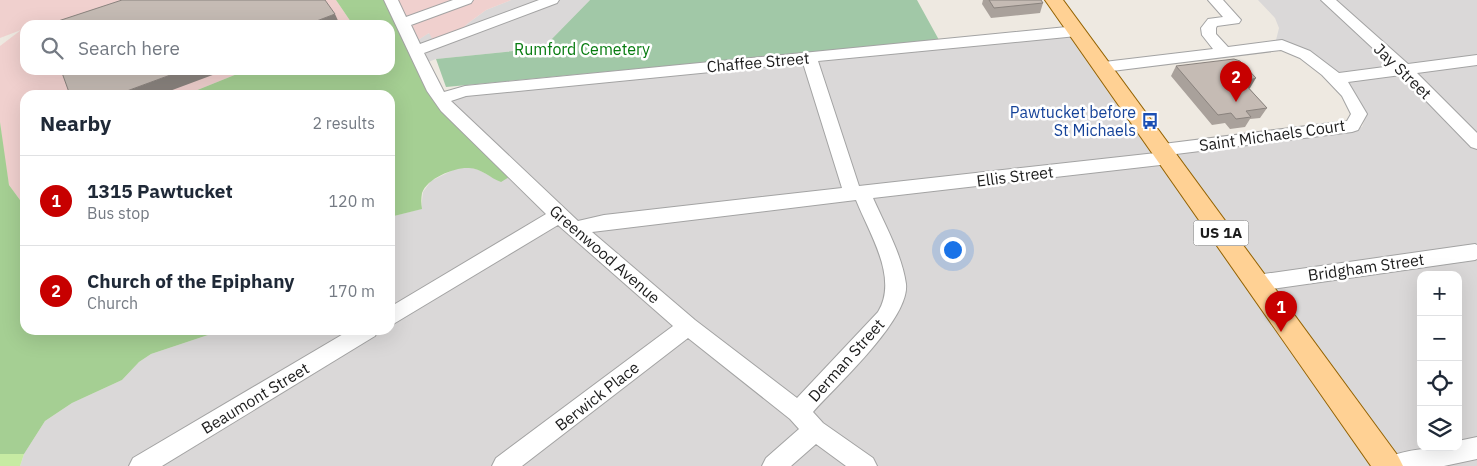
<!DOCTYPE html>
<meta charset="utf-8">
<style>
body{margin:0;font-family:"IBM Plex Sans",sans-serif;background:#f2f2f3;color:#1f2937}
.controls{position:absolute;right:15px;bottom:15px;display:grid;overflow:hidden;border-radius:10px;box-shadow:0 5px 20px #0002}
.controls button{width:45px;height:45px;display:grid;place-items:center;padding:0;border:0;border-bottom:1px solid #e0e1e3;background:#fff;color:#1f2937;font:25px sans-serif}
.you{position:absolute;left:952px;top:249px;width:18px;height:18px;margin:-12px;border:4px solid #fff;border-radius:50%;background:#1a73e8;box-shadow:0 0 0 8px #1a73e833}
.badge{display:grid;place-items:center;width:32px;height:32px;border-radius:50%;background:#c70000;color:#fff;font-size:16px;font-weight:700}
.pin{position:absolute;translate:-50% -41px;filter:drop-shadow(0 1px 2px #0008)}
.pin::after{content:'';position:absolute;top:26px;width:18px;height:15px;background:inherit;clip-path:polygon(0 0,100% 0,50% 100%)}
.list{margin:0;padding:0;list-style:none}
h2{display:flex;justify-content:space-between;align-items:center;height:65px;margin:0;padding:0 20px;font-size:21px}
h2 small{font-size:16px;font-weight:400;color:#747a83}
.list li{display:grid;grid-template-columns:32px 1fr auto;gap:15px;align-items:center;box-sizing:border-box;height:90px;padding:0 20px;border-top:1px solid #e0e1e3}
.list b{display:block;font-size:19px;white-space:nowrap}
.list p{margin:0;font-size:16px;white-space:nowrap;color:#747a83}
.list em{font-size:16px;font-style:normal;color:#747a83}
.icon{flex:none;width:28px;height:28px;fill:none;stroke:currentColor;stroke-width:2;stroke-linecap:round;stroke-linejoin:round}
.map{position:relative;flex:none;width:1477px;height:466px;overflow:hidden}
.search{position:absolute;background:#fff;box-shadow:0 5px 20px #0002;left:20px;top:20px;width:375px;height:55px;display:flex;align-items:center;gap:12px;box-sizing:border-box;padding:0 18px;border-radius:15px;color:#747a83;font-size:19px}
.panel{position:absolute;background:#fff;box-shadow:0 5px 20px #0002;left:20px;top:90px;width:375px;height:245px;border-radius:15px}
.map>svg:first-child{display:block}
.residential{fill:#dad8d8;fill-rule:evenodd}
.commercial{fill:#f0d0ce}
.grass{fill:#c7eba3}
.forest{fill:#a5cf93}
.cemetery{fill:#a1c8a7}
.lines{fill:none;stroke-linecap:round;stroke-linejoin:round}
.minor-casing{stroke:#a3a3a3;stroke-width:2}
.major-casing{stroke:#936200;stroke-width:2}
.minor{fill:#fff;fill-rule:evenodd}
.major{fill:#ffd194;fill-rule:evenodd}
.wall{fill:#a9a19b}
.shaded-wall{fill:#8a837e}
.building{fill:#c5bbb4;stroke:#8a837e}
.labels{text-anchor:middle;stroke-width:5;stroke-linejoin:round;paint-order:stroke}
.shield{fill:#fff;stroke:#606060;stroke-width:1}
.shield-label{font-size:15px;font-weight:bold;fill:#1c1c1c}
.park-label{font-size:16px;fill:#077c10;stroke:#fff}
.street-label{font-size:16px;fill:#1c1c1c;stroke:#fff}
.transit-label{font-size:16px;fill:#164399;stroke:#fff;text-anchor:end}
</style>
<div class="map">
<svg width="1477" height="466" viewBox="0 0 1477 466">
<rect width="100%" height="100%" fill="#eee9e1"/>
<!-- residential -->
<g class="residential">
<path d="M511 0H590L543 48 436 59 420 65 415 42 427 34 430 33 433 40 463 27 486 10Z"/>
<path d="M1258 0H1477V466H20L24 454 45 421 72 403 122 380 139 362 151 354 208 335 240 330H390V217L421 209 423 192 431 181 455 169 470 167 481 171 501 182 444 98 637 77 826 61 1077 34 1163 152 1354 129 1362 127 1366 116 1344 83 1318 59 1269 43 1276 40 1279 28 1275 18ZM1421 275H1458V447H1421Z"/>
</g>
<!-- commercial -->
<g class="commercial">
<path d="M0 0H336L353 25H25V70H247L185 95H25V200H20L9 185 3 149 0 122V46L21 30 0 38Z"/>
<path d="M388 0H511L486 10 467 24 455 36 433 40 429 33 415 42Z"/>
</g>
<!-- grass -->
<path class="grass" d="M0 454H24L20 466H0Z"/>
<!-- forest -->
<g class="forest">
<path d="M336 0H388L422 70 514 174 501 182C490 178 481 168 469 168 455 167 427 178 422 193 421 198 421 204 422 209L390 217V95H185L247 70H390V25H353Z"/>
<path d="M0 122 9 185 20 200H25V330H240L208 335 151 354 139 362 122 380 72 403 45 421 24 454H0Z"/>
</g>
<!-- cemetery -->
<path class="cemetery" d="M590 0H917L939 40 446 87 436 59 543 48Z"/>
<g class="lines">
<!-- minor casing -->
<g class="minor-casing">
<g id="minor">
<path d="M384 0H398L406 17 453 0H473L471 3 411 25 420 44 539 0H559L557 3 424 53 444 92 465 86 1077 26 1082 28 1084 31 1082 34 1077 36 818 61 859 186 1156 153 1154 150 1157 146 1163 144 1347 121 1351 114 1342 96 1322 75 1300 58 1281 50 1104 72 1098 71 1096 67 1098 63 1104 62 1213 49 1202 35 1201 28 1208 19 1223 17 1208 0H1223L1241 20 1239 23 1217 26 1216 28V34L1228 47 1282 40 1310 51 1339 73 1392 66 1321 0H1336L1408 64 1477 55V65L1417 73 1477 133V149L1471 147 1401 75 1348 82 1367 114 1358 130 1352 132 1176 154 1178 158 1175 162 1169 164 873 198C885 225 902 255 906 284 910 319 836 386 813 412L823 423 873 458 877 466H846L816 444 791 466H762L766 458 799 429 790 419 688 338 522 466H492L496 458 673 326 558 225 390 326V307L546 214 441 111 427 91ZM803 63 842 188 604 215 578 221 451 101 466 96ZM856 200C869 233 899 278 878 312L797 398 695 320 592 232Z"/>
<path d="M1475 244 1477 245V259L1475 260 1257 291 1250 289 1247 283 1250 277 1257 275Z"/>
<path d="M350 330H378L375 336 162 466H129L133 458Z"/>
<path d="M1477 437V459L1444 466H1381L1385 458C1408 449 1433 447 1458 447V441Z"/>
</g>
</g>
<!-- major casing -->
<g class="major-casing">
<path id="major" d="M1045 0H1063L1398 456 1403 466H1371Z"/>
</g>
<!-- minor -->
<use href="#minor" class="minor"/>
<!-- major -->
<use href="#major" class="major"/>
</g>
<!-- wall -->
<g class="wall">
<path d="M983 0H1041L1043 3 1040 13 991 18 982 4Z"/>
<path d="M1176 66 1250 88H1249L1267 108 1260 118 1250 119 1245 127 1230 129 1225 123 1212 125 1171 76Z"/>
</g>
<!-- shaded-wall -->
<g class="shaded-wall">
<path d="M335 14 340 25H306Z"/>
<path d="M184 70H226L159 95H116Z"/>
<path d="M1256 78 1250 88 1236 91 1243 82Z"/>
</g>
<!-- building -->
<g class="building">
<path d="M122 0H325L335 14 306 25H46Z"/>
<path d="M989 0H1041L1043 3 994 8Z"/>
<path d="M1234 59 1240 61 1256 78 1243 82 1267 108 1246 111 1251 117 1236 119 1231 113 1218 115 1176 66Z"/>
<path d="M61 70H184L116 95H70Z"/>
</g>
<!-- icons -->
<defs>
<g id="bus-bare" transform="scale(1.35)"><path d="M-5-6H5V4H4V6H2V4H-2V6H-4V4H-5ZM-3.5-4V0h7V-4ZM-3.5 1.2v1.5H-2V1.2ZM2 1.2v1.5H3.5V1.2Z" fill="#1a4fb4" stroke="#fff" stroke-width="2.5" paint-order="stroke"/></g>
</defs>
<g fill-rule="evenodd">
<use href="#bus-bare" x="1150" y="121"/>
</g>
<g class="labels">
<!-- shield labels -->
<rect class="shield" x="1193.5" y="220.5" width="55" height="25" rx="4"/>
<g class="shield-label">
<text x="1221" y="238">US 1A</text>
</g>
<!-- park labels -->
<g class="park-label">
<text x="582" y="55">Rumford Cemetery</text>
</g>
<!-- street labels -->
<g class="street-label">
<text transform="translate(758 62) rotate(-5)" y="6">Chaffee Street</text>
<text transform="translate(1403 71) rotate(44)" y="6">Jay Street</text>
<text transform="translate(1272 135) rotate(-8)" y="6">Saint Michaels Court</text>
<text transform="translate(1015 176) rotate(-7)" y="6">Ellis Street</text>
<text transform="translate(605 254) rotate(41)" y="6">Greenwood Avenue</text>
<text transform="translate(1366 267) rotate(-8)" y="6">Bridgham Street</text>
<text transform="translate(846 360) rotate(-48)" y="6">Derman Street</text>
<text transform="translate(597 396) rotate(-38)" y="6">Berwick Place</text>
<text transform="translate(255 398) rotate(-31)" y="6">Beaumont Street</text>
</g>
<!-- transit labels -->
<g class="transit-label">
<text x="1136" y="118">Pawtucket before<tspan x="1136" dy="18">St Michaels</tspan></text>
</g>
</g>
</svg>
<div class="controls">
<button>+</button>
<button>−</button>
<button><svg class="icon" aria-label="locate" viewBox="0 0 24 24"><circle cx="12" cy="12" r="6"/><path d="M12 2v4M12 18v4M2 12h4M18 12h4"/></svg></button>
<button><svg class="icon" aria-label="layers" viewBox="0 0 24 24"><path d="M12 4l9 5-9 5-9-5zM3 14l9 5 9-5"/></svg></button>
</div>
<div class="you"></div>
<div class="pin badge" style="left:1281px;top:332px">1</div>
<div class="pin badge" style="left:1236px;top:102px">2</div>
<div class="search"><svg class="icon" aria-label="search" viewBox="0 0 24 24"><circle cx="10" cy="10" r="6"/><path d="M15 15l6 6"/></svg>Search here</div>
<section class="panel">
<h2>Nearby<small>2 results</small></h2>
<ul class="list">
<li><span class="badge">1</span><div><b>1315 Pawtucket</b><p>Bus stop</p></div><em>120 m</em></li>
<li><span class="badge">2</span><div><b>Church of the Epiphany</b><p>Church</p></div><em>170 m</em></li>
</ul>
</section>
</div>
